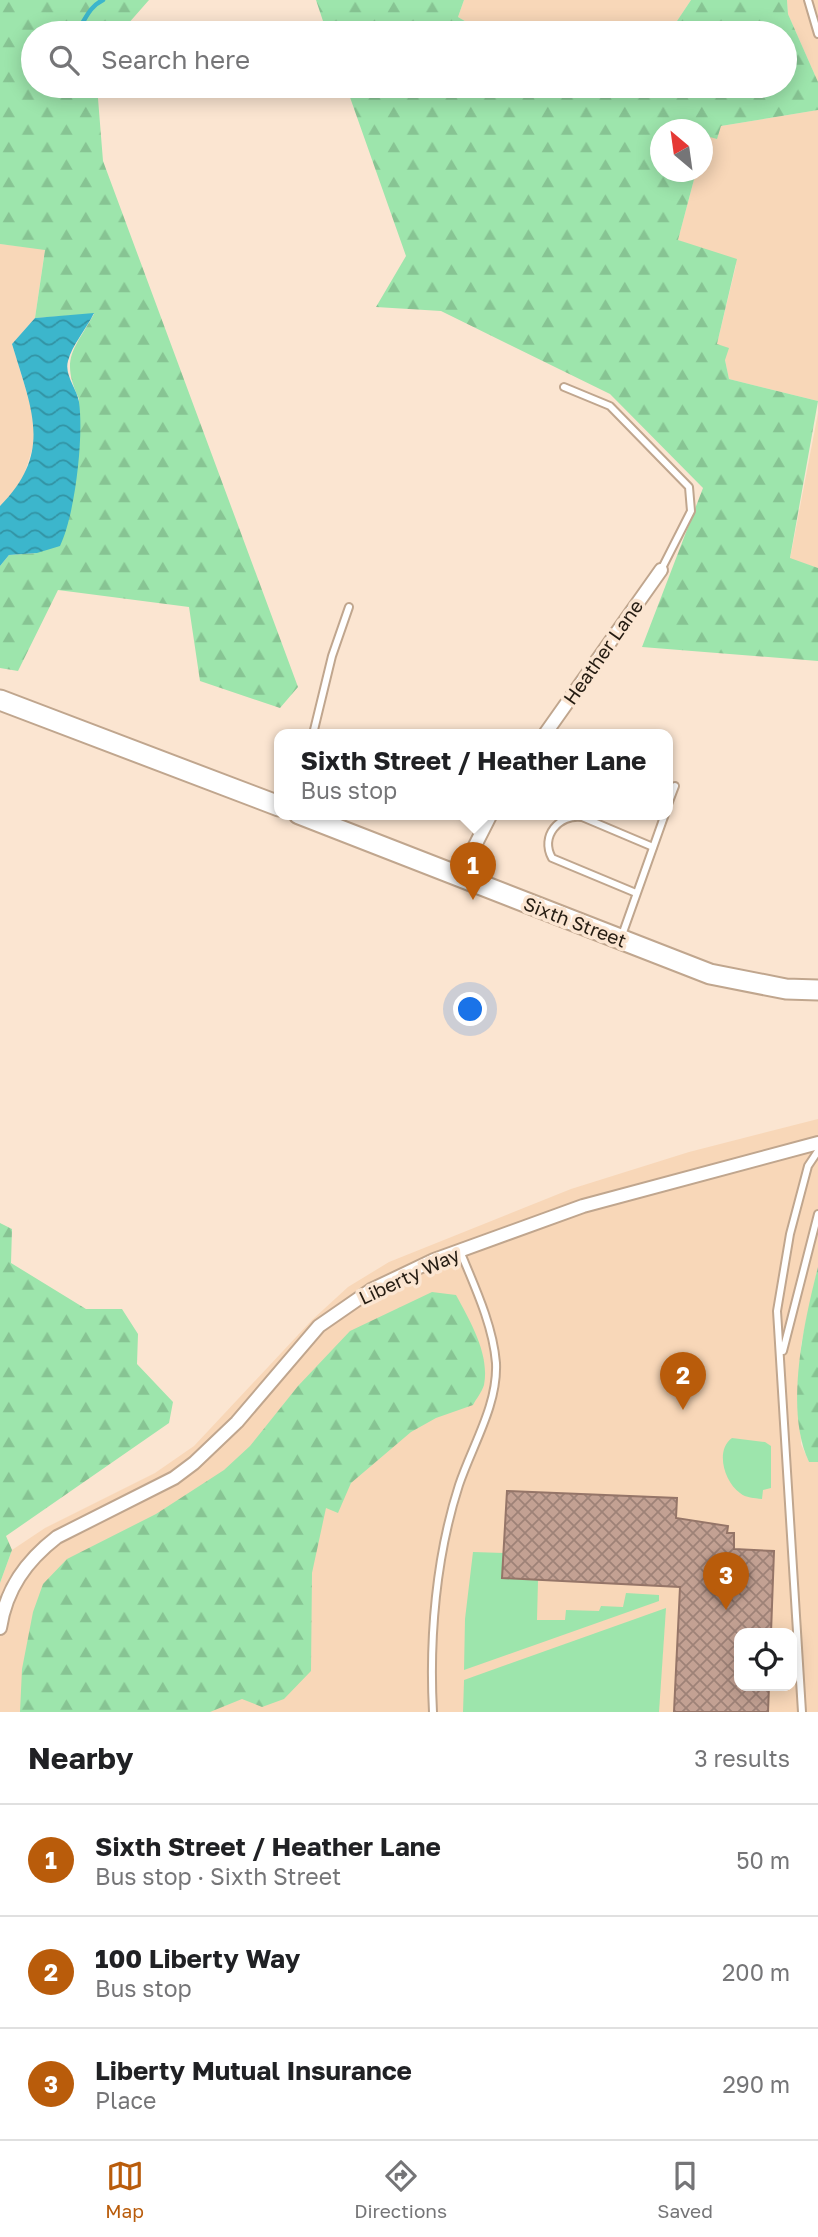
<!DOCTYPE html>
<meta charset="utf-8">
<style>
body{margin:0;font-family:"Golos Text",sans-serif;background:#f2f2f2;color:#202124}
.controls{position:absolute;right:21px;bottom:21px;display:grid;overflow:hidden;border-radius:14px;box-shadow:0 4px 18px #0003}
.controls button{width:63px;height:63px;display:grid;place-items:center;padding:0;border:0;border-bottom:2px solid #e0e0e0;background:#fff;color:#202124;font:35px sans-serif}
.compass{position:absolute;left:650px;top:119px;width:63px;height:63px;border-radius:50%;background:#fff;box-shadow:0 4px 18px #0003;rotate:331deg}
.you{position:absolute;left:471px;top:1010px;width:24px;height:24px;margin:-18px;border:5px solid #fff;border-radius:50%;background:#1a73e8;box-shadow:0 0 0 10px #1a73e833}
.badge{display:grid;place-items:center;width:46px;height:46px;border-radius:50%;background:#b95c0b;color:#fff;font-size:23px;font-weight:700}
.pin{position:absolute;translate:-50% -58px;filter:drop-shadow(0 2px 4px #0008)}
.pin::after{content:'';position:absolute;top:37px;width:24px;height:21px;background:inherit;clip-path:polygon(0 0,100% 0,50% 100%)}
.popup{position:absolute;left:274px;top:729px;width:399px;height:91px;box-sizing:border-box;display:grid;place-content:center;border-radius:14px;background:#fff;filter:drop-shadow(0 2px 5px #0005);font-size:23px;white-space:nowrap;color:#757577}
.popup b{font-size:26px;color:#202124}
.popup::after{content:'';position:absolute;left:50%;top:100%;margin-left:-14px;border:14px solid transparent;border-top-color:#fff}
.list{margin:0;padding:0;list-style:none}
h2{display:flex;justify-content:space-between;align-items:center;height:91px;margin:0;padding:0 28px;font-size:30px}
h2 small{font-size:23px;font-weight:400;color:#757577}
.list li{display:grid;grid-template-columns:46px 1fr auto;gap:21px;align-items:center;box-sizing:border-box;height:112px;padding:0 28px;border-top:2px solid #e0e0e0}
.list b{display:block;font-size:26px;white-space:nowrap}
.list p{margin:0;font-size:23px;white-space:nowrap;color:#757577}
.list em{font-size:23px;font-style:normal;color:#757577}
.icon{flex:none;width:38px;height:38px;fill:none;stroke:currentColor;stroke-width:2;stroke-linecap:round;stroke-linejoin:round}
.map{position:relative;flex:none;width:818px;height:1712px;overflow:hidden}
.search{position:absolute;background:#fff;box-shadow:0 4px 18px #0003;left:21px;right:21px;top:21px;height:77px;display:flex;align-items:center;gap:18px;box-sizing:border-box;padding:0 24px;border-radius:38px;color:#757577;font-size:26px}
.sheet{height:427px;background:#fff}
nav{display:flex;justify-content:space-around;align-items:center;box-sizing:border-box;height:98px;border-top:2px solid #e0e0e0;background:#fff;font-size:19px;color:#757577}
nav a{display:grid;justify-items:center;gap:4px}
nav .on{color:#b95c0b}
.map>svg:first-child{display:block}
.built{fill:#f8d7b8;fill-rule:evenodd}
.green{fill:#9de5ac}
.forest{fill:url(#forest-firs)}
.water{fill:url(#water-waves)}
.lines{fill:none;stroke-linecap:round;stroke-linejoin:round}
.stream{stroke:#3cb6cc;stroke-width:4.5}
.building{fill:url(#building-cross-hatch);stroke:#957568;stroke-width:2}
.service-casing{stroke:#c0a68e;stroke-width:10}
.minor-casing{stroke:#c0a68e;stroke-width:16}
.secondary-casing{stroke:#c0a68e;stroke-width:23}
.service{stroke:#fff;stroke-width:6}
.minor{stroke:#fff;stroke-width:12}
.secondary{stroke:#fff;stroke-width:19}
.labels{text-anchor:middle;stroke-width:7;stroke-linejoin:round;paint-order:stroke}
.street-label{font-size:19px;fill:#251c12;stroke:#fbe5d1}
</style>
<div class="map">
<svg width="818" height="1712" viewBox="0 0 818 1712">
<defs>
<pattern id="forest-firs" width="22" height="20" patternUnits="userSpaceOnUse" patternTransform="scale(1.75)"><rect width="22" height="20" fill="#9de5ac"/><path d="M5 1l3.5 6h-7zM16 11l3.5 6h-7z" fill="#87c493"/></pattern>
<pattern id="water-waves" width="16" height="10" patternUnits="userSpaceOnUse" patternTransform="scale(1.75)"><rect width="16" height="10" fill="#3cb6cc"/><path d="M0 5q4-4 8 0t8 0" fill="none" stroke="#3293a4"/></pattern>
<pattern id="building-cross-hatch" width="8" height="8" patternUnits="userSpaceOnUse" patternTransform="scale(1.75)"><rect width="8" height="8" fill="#c3a193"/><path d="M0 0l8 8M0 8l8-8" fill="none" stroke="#9e8277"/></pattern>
</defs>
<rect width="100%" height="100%" fill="#fbe5d1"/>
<!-- built -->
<g class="built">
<path d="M464 0H691L675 24 657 33H485L458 17Z"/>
<path d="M787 0H818V82L788 14Z"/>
<path d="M818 110V401L729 379 725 360 717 344 736 265 678 240 696 172H702L706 136 721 126Z"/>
<path d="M0 244 45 249 35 318 12 344 33 413 35 440 21 485 0 506Z"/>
<path d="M818 413V568L790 559Z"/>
<path d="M818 1119V1267L801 1345 799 1389 801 1444 809 1462H818V1712H0V1583L12 1550 45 1528 155 1473 194 1446 312 1320 348 1287 389 1262 571 1189 689 1152ZM739 1633H792V1686H739Z"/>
</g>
<!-- green -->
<g class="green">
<path d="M732 1438 765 1442 771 1446V1488L763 1490 762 1499C754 1498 746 1498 740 1493 724 1482 715 1450 732 1438Z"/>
<path d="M473 1552 504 1553 502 1578 538 1580 537 1620H565L566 1610 599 1611 601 1606 623 1607 626 1593 659 1595V1601L464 1670 465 1619Z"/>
<path d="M666 1608 659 1712H463L464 1680Z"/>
</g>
<!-- forest -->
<g class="forest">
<path d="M0 0H149L120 33H33V86H97L103 161 298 687 280 708 200 681 189 607 58 590 18 671 0 668V566L9 555 37 553 79 399C60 358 74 350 94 314L35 318 45 250 0 244Z"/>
<path d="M316 0H464L458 17 485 33H327Z"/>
<path d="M691 0H787L788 14 818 82V110L721 126 717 139 706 136 703 147 702 130H660V172H696L678 240 737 259 717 344 729 348 725 360 729 379 818 401 790 558 818 568V661L642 647 703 488 610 394 441 311 376 307 406 256 346 86H572L579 90 584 86H785V33H657L675 24Z"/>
<path d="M0 1223 12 1229 11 1263 86 1309H122L138 1334 137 1364 173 1402 169 1423 6 1536 12 1550 0 1583Z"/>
<path d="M818 1267V1462H809C784 1410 804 1322 818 1267Z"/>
<path d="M432 1292 456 1295C470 1321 490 1354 484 1385 482 1392 476 1399 473 1405L436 1418 411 1432 351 1483 338 1513 326 1508 312 1573 311 1671 284 1699 262 1707 242 1699 210 1712H20L22 1669 33 1612 43 1584 67 1559 156 1514 224 1470 250 1446 298 1386 350 1331Z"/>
</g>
<!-- water -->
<path class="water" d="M94 313C87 328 72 345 68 361 64 375 77 389 79 402 84 437 75 515 60 546L37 553 9 555 0 566V506C54 452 31 408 12 344L35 318Z"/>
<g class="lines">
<!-- stream -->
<path class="stream" d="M75 33C86 21 87 8 103 0"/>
</g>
<!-- building -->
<path class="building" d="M507 1491 677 1498 676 1518 728 1526 727 1533H734V1549L774 1551 771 1633H739V1686H769L768 1712H674L680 1587 502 1578Z"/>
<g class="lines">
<!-- service casing -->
<g class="service-casing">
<g id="service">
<path d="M808 0 818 34"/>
<path d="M564 387 610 406 689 487 691 511 661 570"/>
<path d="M313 734 332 656 349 607"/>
<path d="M667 807 675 786"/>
<path d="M636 893 552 858C540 836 559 814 582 817L653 847"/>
<path d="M621 938 665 814"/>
<path d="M783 1351 818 1214"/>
<path d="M433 1712C429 1638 436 1556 459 1485 472 1446 498 1405 496 1363 493 1325 474 1285 460 1251"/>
<path d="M802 1712 777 1311 790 1234 808 1166 818 1151"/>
</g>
</g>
<!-- minor casing -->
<g class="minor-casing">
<g id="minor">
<path d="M545 734 661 570"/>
<path d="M459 877 491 814"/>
<path d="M0 1628C6 1589 26 1561 57 1537L174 1478 194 1463 237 1422 319 1326 371 1290 434 1260 583 1206 818 1143"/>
</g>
</g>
<!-- secondary casing -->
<g class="secondary-casing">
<g id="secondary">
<path d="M0 700 279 806"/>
<path d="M299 814 710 974 786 989 818 990"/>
</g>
</g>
<!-- service -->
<use href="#service" class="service"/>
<!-- minor -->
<use href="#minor" class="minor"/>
<!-- secondary -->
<use href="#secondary" class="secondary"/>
</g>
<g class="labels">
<!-- street labels -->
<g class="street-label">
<text transform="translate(603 652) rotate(-55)" y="7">Heather Lane</text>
<text transform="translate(575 922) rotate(21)" y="7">Sixth Street</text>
<text transform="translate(409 1276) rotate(-25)" y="7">Liberty Way</text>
</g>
</g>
</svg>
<div class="controls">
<button><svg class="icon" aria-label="locate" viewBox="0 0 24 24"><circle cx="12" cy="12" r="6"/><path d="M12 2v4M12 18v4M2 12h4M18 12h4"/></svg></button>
</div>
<svg class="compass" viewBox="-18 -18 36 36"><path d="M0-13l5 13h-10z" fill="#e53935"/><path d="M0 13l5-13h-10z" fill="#757577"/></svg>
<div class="you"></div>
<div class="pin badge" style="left:473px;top:900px">1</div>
<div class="popup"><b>Sixth Street / Heather Lane</b>Bus stop</div>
<div class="pin badge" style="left:683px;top:1410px">2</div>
<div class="pin badge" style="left:726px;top:1610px">3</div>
<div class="search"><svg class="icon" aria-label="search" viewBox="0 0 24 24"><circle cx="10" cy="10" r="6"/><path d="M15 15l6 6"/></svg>Search here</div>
</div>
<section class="sheet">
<h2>Nearby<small>3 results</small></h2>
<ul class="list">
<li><span class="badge">1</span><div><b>Sixth Street / Heather Lane</b><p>Bus stop · Sixth Street</p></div><em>50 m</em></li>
<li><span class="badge">2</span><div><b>100 Liberty Way</b><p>Bus stop</p></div><em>200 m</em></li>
<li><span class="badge">3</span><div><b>Liberty Mutual Insurance</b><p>Place</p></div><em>290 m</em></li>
</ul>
</section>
<nav>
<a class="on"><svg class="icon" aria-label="map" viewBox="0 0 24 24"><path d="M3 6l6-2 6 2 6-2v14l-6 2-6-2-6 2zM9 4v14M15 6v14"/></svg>Map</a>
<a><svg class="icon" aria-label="directions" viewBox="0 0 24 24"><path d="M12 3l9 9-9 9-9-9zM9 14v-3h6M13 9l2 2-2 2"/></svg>Directions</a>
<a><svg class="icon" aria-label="saved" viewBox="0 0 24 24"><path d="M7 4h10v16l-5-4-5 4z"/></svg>Saved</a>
</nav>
